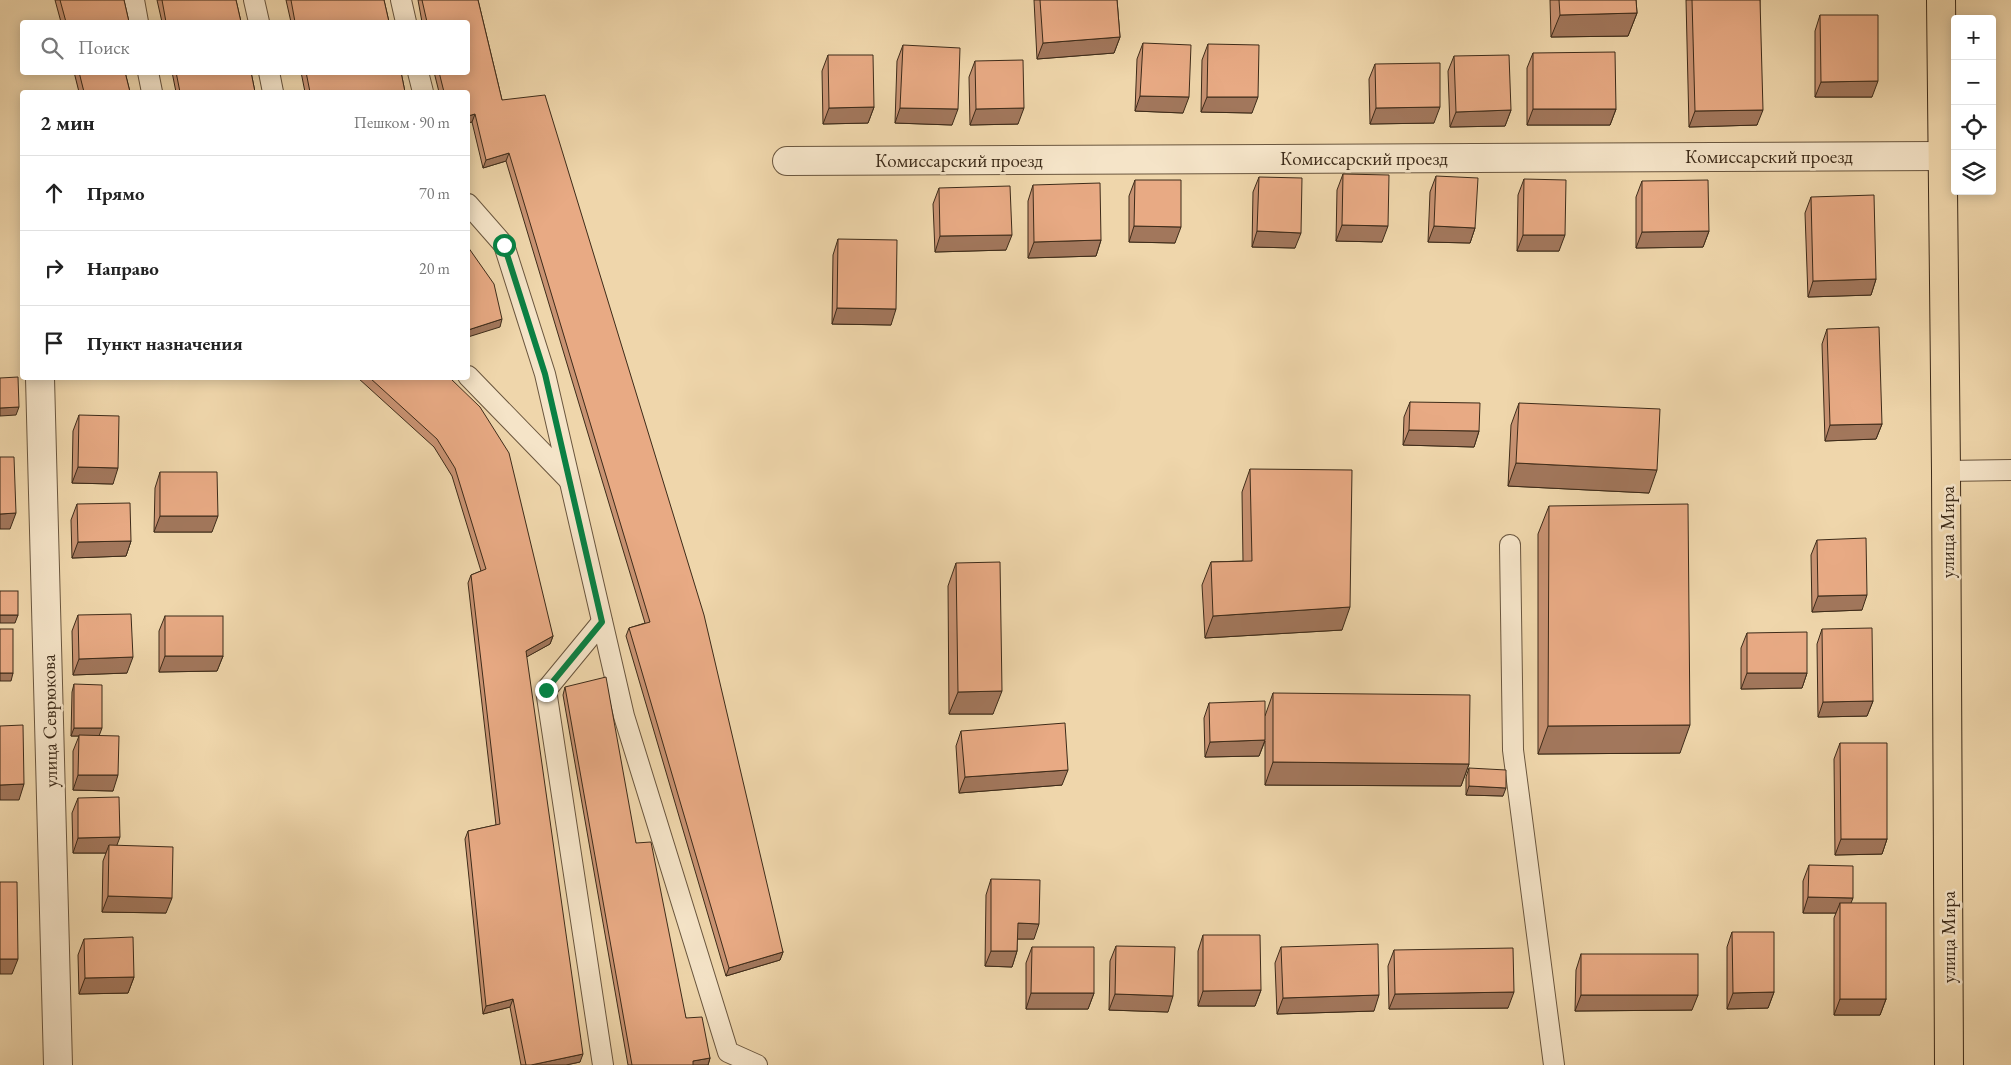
<!DOCTYPE html>
<html lang="ru">
<meta charset="utf-8">
<style>
body{margin:0;font-family:"EB Garamond",serif;background:#f2f2f2;color:#222}
.controls{position:absolute;right:15px;top:15px;display:grid;overflow:hidden;border-radius:5px;box-shadow:0 2px 12px #0003}
.controls button{width:45px;height:45px;display:grid;place-items:center;padding:0;border:0;border-bottom:1px solid #e0e0e0;background:#fff;color:#222;font:25px sans-serif}
.stop{position:absolute;width:15px;height:15px;margin:-11px;border:4px solid #0b8043;border-radius:50%;background:#fff}
.stop.end{background:#0b8043;border-color:#fff;box-shadow:0 1px 5px #0008}
.list{margin:0;padding:0;list-style:none}
h2{display:flex;justify-content:space-between;align-items:center;height:65px;margin:0;padding:0 20px;font-size:21px}
h2 small{font-size:16px;font-weight:400;color:#767676}
.list li{display:grid;grid-template-columns:32px 1fr auto;gap:15px;align-items:center;box-sizing:border-box;height:75px;padding:0 20px;border-top:1px solid #e0e0e0}
.list b{display:block;font-size:19px;white-space:nowrap}
.list em{font-size:16px;font-style:normal;color:#767676}
.icon{flex:none;width:28px;height:28px;fill:none;stroke:currentColor;stroke-width:2;stroke-linecap:round;stroke-linejoin:round}
.map{position:relative;flex:none;width:2011px;height:1065px;overflow:hidden}
.search{position:absolute;background:#fff;box-shadow:0 2px 12px #0003;left:20px;top:20px;width:450px;height:55px;display:flex;align-items:center;gap:12px;box-sizing:border-box;padding:0 18px;border-radius:5px;color:#767676;font-size:19px}
.panel{position:absolute;background:#fff;box-shadow:0 2px 12px #0003;left:20px;top:90px;width:450px;height:290px;border-radius:5px}
.map>svg:first-child{display:block}
.lines{fill:none;stroke-linecap:round;stroke-linejoin:round}
.lane-casing{stroke:#6a563e;stroke-width:22}
.street-casing{stroke:#6a563e;stroke-width:30}
.primary-casing{stroke:#3d2b19;stroke-width:30}
.lane{stroke:#f5e4c8;stroke-width:20}
.street{stroke:#f5e4c8;stroke-width:28}
.primary{stroke:#efd6ab;stroke-width:28}
.wall{fill:#c89272;stroke:#3d2b19}
.shaded-wall{fill:#a2775c;stroke:#3d2b19}
.building{fill:#e8aa84;stroke:#3d2b19}
.route{stroke:#0b8043;stroke-width:6}
.labels{text-anchor:middle;stroke-width:5;stroke-linejoin:round;paint-order:stroke}
.street-label{font-size:19px;fill:#3d2b19;stroke:#f5e4c8}
</style>
<div class="map">
<svg width="2011" height="1065" viewBox="0 0 2011 1065">
<rect width="100%" height="100%" fill="#efd6ab"/>
<filter id="stains"><feTurbulence type="fractalNoise" baseFrequency=".004" numOctaves="4"/><feColorMatrix values="0 0 0 0 .2 0 0 0 0 .09 0 0 0 0 .02 0 0 0 .5 -.17"/></filter>
<radialGradient id="worn" r=".72"><stop offset=".6" stop-color="#630" stop-opacity="0"/><stop offset="1" stop-color="#630" stop-opacity=".3"/></radialGradient>
<g class="lines">
<!-- lane casing -->
<g class="lane-casing">
<g id="lane">
<path d="M134 0 138 22"/>
<path d="M254 0 259 22"/>
<path d="M401 0 406 22"/>
<path d="M148 72 152 92"/>
<path d="M269 72 273 92"/>
<path d="M418 72 423 92"/>
<path d="M468 204 504 245 545 374 624 716 728 1052 757 1065"/>
<path d="M468 376 569 480"/>
<path d="M1946 471 2011 470"/>
<path d="M1510 545 1513 750 1554 1065"/>
<path d="M602 622 546 690 603 1065"/>
</g>
</g>
<!-- street casing -->
<g class="street-casing">
<g id="street">
<path d="M787 161 1941 156"/>
<path d="M40 378 58 1065"/>
</g>
</g>
<!-- primary casing -->
<g class="primary-casing">
<path id="primary" d="M1941 0 1946 471 1949 1065"/>
</g>
<!-- lane -->
<use href="#lane" class="lane"/>
<!-- street -->
<use href="#street" class="street"/>
<!-- primary -->
<use href="#primary" class="primary"/>
</g>
<!-- wall -->
<g class="wall">
<path d="M55 0H124L129 22H61Z"/>
<path d="M157 0H236L241 22H162Z"/>
<path d="M286 0H384L389 22H291Z"/>
<path d="M418 0H478L502 100 783 952 780 960 726 976 626 636 629 628 645 623 506 161 483 168 472 122 468 123V92H439L434 72H468V22H422Z"/>
<path d="M1034 0H1117L1120 37 1114 53 1037 59Z"/>
<path d="M1550 0H1636L1637 13 1628 36 1551 37Z"/>
<path d="M1686 0H1760L1757 125 1689 127Z"/>
<path d="M1820 15 1872 97H1815V31Z"/>
<path d="M1143 43 1183 113 1135 111 1137 59Z"/>
<path d="M1208 44 1252 113 1201 112 1202 60Z"/>
<path d="M903 45 952 125 895 123 897 61Z"/>
<path d="M1533 53 1616 109 1610 125H1527V68Z"/>
<path d="M828 55 874 107 868 123 823 124 822 71Z"/>
<path d="M1454 56 1511 110 1505 126 1450 127 1448 71Z"/>
<path d="M975 61 1018 124 970 125 969 77Z"/>
<path d="M1375 64 1434 123 1370 124 1369 79Z"/>
<path d="M74 72H125L130 92H79Z"/>
<path d="M172 72H251L255 92H176Z"/>
<path d="M301 72H401L405 92H305Z"/>
<path d="M1343 174 1382 242 1336 241 1337 190Z"/>
<path d="M1436 176 1475 228 1470 243 1428 242 1430 192Z"/>
<path d="M1259 177 1295 248 1252 247 1253 192Z"/>
<path d="M1524 179 1559 251H1517L1518 195Z"/>
<path d="M1135 180 1175 243 1129 242V196Z"/>
<path d="M1642 181 1709 231 1703 247 1636 248V197Z"/>
<path d="M1033 185 1101 240 1096 256 1028 258V201Z"/>
<path d="M939 188 1006 250 935 252 933 204Z"/>
<path d="M1811 197 1876 279 1871 295 1808 297 1805 213Z"/>
<path d="M838 239 891 325 832 324 833 255Z"/>
<path d="M1827 329 1882 424 1876 439 1825 441 1822 344Z"/>
<path d="M358 378H450L553 636 550 644 526 657 580 1062 566 1065H521L510 1007 483 1014 465 839 468 831 496 825 468 583 471 575 481 571 452 476 434 447Z"/>
<path d="M1410 402 1479 431 1474 447 1403 445 1404 417Z"/>
<path d="M1519 403 1649 493 1508 486 1511 425Z"/>
<path d="M79 415 113 484 72 483 73 431Z"/>
<path d="M1250 469 1342 630 1205 638 1202 585 1211 562 1243 561 1242 492Z"/>
<path d="M160 472 212 532H154L155 488Z"/>
<path d="M77 504 131 541 126 556 72 558 71 520Z"/>
<path d="M1549 506 1680 753 1538 754V534Z"/>
<path d="M1817 540 1862 610 1812 612 1811 555Z"/>
<path d="M956 563 993 714H949L948 586Z"/>
<path d="M78 615 127 673 73 675 72 631Z"/>
<path d="M165 616 223 656 217 671 159 672V631Z"/>
<path d="M1822 629 1873 701 1867 716 1818 717 1817 644Z"/>
<path d="M1747 633 1807 673 1802 688 1741 689V648Z"/>
<path d="M74 684 99 736 113 791 73 790V751L79 736H71L72 692Z"/>
<path d="M565 687 636 843 686 1018 710 1058 708 1065H628L563 695Z"/>
<path d="M1273 693 1469 764 1461 786 1265 785V741L1259 756 1205 757 1204 718 1209 703 1265 716Z"/>
<path d="M961 731 1062 785 959 793 956 746Z"/>
<path d="M1840 743 1887 839 1882 854 1835 855 1834 759Z"/>
<path d="M1469 768 1503 796 1466 795V777Z"/>
<path d="M78 798 117 845 166 913 102 912 103 861 106 853H73L72 813Z"/>
<path d="M1809 865 1851 903 1886 999 1880 1015H1834V918L1836 913H1803V881Z"/>
<path d="M991 879 1034 939H1017V951L1012 967 985 966 986 895Z"/>
<path d="M1732 932 1774 992 1768 1008 1727 1009V947Z"/>
<path d="M1203 935 1261 990 1255 1006H1198V951Z"/>
<path d="M84 939 134 977 128 993 79 994 78 955Z"/>
<path d="M1116 946 1168 1012 1109 1010 1110 961Z"/>
<path d="M1032 947 1094 993 1088 1009H1026V963Z"/>
<path d="M1281 947 1374 1011 1277 1014 1275 963Z"/>
<path d="M1394 950 1508 1008 1389 1009 1388 966Z"/>
<path d="M1581 954 1692 1010 1575 1011 1576 970Z"/>
</g>
<!-- shaded-wall -->
<g class="shaded-wall">
<path d="M1637 13 1628 36 1551 37 1560 15Z"/>
<path d="M1120 37 1114 53 1037 59 1043 43Z"/>
<path d="M1878 81 1872 97H1815L1821 82Z"/>
<path d="M1140 96 1189 97 1183 113 1135 111Z"/>
<path d="M1207 97H1258L1252 113 1201 112Z"/>
<path d="M874 107 868 123 823 124 829 108Z"/>
<path d="M1440 107 1434 123 1370 124 1376 108Z"/>
<path d="M900 108 958 109 952 125 895 123Z"/>
<path d="M1024 108 1018 124 970 125 976 109Z"/>
<path d="M1533 109H1616L1610 125H1527Z"/>
<path d="M1511 110 1505 126 1450 127 1456 112Z"/>
<path d="M1763 110 1757 125 1689 127 1695 111Z"/>
<path d="M475 114 472 122 468 123V116Z"/>
<path d="M509 153 506 161 483 168 486 160Z"/>
<path d="M1342 225 1388 226 1382 242 1336 241Z"/>
<path d="M1134 226 1181 227 1175 243 1129 242Z"/>
<path d="M1434 226 1475 228 1470 243 1428 242Z"/>
<path d="M1257 231 1301 233 1295 248 1252 247Z"/>
<path d="M1709 231 1703 247 1636 248 1642 232Z"/>
<path d="M1012 235 1006 250 935 252 940 236Z"/>
<path d="M1523 235H1565L1559 251H1517Z"/>
<path d="M1101 240 1096 256 1028 258 1034 242Z"/>
<path d="M1876 279 1871 295 1808 297 1813 281Z"/>
<path d="M837 308 896 309 891 325 832 324Z"/>
<path d="M502 319 500 327 468 337V330Z"/>
<path d="M19 407 16 415 0 416V408Z"/>
<path d="M1882 424 1876 439 1825 441 1830 425Z"/>
<path d="M1409 430 1479 431 1474 447 1403 445Z"/>
<path d="M1516 463 1657 470 1649 493 1508 486Z"/>
<path d="M78 467 118 468 113 484 72 483Z"/>
<path d="M16 513 10 529H0V514Z"/>
<path d="M160 516H218L212 532H154Z"/>
<path d="M131 541 126 556 72 558 78 542Z"/>
<path d="M1867 595 1862 610 1812 612 1818 596Z"/>
<path d="M1350 607 1342 630 1205 638 1213 616Z"/>
<path d="M0 615H18L15 623H0Z"/>
<path d="M553 636 550 644 523 659 526 651Z"/>
<path d="M165 656H223L217 671 159 672Z"/>
<path d="M133 657 127 673 73 675 79 659Z"/>
<path d="M0 673H13L11 681H0Z"/>
<path d="M1747 673H1807L1802 688 1741 689Z"/>
<path d="M1002 691 993 714H949L958 692Z"/>
<path d="M1873 701 1867 716 1818 717 1823 702Z"/>
<path d="M1690 725 1680 753 1538 754 1548 726Z"/>
<path d="M74 728H102L99 736H71Z"/>
<path d="M1265 740 1259 756 1205 757 1210 742Z"/>
<path d="M1273 762 1469 764 1461 786 1265 785Z"/>
<path d="M1068 770 1062 785 959 793 965 777Z"/>
<path d="M78 775H118L113 791 73 790Z"/>
<path d="M24 784 19 800H0V785Z"/>
<path d="M1469 786 1506 788 1503 796 1466 795Z"/>
<path d="M120 837 114 853 109 845 106 853H73L78 838Z"/>
<path d="M1841 839H1887L1882 854 1835 855Z"/>
<path d="M108 896 172 898 166 913 102 912Z"/>
<path d="M1808 897 1853 898 1847 913 1840 903 1836 913H1803Z"/>
<path d="M1018 923 1039 924 1034 939H1012Z"/>
<path d="M991 951H1017L1012 967 985 966Z"/>
<path d="M783 952 780 960 726 976 729 968Z"/>
<path d="M0 959H18L12 974H0Z"/>
<path d="M134 977 128 993 79 994 85 978Z"/>
<path d="M1261 990 1255 1006H1198L1203 991Z"/>
<path d="M1514 992 1508 1008 1389 1009 1395 994Z"/>
<path d="M1774 992 1768 1008 1727 1009 1733 993Z"/>
<path d="M1031 993H1094L1088 1009H1026Z"/>
<path d="M1115 994 1173 996 1168 1012 1109 1010Z"/>
<path d="M1379 995 1374 1011 1277 1014 1283 998Z"/>
<path d="M1581 995H1698L1692 1010 1575 1011Z"/>
<path d="M513 999 510 1007 483 1014 486 1006Z"/>
<path d="M1840 999H1886L1880 1015H1834Z"/>
<path d="M583 1054 580 1062 566 1065H531Z"/>
<path d="M710 1058 708 1065H691L693 1061Z"/>
</g>
<!-- building -->
<g class="building">
<path d="M60 0H124L129 22H66Z"/>
<path d="M162 0H236L241 22H166Z"/>
<path d="M291 0H384L389 22H295Z"/>
<path d="M422 0H478L502 100 545 95 704 615 783 952 729 968 629 628 650 622 509 153 486 160 475 114 468 116V92H444L439 72H468V22H427Z"/>
<path d="M1040 0H1117L1120 37 1043 43Z"/>
<path d="M1559 0H1636L1637 13 1560 15Z"/>
<path d="M1692 0H1760L1763 110 1695 111Z"/>
<path d="M1820 15H1878V81L1821 82Z"/>
<path d="M1143 43 1191 45 1189 97 1140 96Z"/>
<path d="M1208 44 1259 45 1258 97H1207Z"/>
<path d="M903 45 960 48 958 109 900 108Z"/>
<path d="M1615 52 1616 109H1533V53Z"/>
<path d="M828 55H873L874 107 829 108Z"/>
<path d="M1509 55 1511 110 1456 112 1454 56Z"/>
<path d="M1023 60 1024 108 976 109 975 61Z"/>
<path d="M1440 63V107L1376 108 1375 64Z"/>
<path d="M79 72H125L130 92H84Z"/>
<path d="M176 72H251L255 92H180Z"/>
<path d="M306 72H401L405 92H310Z"/>
<path d="M1343 174 1389 175 1388 226 1342 225Z"/>
<path d="M1436 176 1478 178 1475 228 1434 226Z"/>
<path d="M1259 177 1302 178 1301 233 1257 231Z"/>
<path d="M1524 179 1566 180 1565 235H1523Z"/>
<path d="M1135 180H1181V227L1134 226Z"/>
<path d="M1708 180 1709 231 1642 232V181Z"/>
<path d="M1100 183 1101 240 1034 242 1033 185Z"/>
<path d="M1010 186 1012 235 940 236 939 188Z"/>
<path d="M1874 195 1876 279 1813 281 1811 197Z"/>
<path d="M838 239 897 240 896 309 837 308Z"/>
<path d="M468 247 494 284 502 319 468 330Z"/>
<path d="M1879 327 1882 424 1830 425 1827 329Z"/>
<path d="M18 377 19 407 0 408V378Z"/>
<path d="M370 378H450L480 407 509 453 553 636 526 651 583 1054 531 1065H526L513 999 486 1006 468 831 500 824 471 575 486 569 455 468 437 439Z"/>
<path d="M1410 402 1480 403 1479 431 1409 430Z"/>
<path d="M1519 403 1660 409 1657 470 1516 463Z"/>
<path d="M79 415 119 416 118 468 78 467Z"/>
<path d="M0 457H14L16 513 0 514Z"/>
<path d="M1250 469 1352 470 1350 607 1213 616 1211 562 1252 561Z"/>
<path d="M160 472H217L218 516H160Z"/>
<path d="M130 503 131 541 78 542 77 504Z"/>
<path d="M1688 504 1690 725 1548 726 1549 506Z"/>
<path d="M1866 538 1867 595 1818 596 1817 540Z"/>
<path d="M1000 562 1002 691 958 692 956 563Z"/>
<rect x="0" y="591" width="18" height="24"/>
<path d="M131 614 133 657 79 659 78 615Z"/>
<rect x="165" y="616" width="58" height="40"/>
<path d="M1872 628 1873 701 1823 702 1822 629Z"/>
<rect x="0" y="629" width="13" height="44"/>
<path d="M1807 632V673H1747V633Z"/>
<path d="M606 677 636 843 651 842 686 1018 702 1017 710 1058 693 1061V1065H632L565 687Z"/>
<path d="M74 684 102 685V728H74Z"/>
<path d="M1273 693 1470 695 1469 764 1273 762Z"/>
<path d="M1265 701V740L1210 742 1209 703Z"/>
<path d="M1065 723 1068 770 965 777 961 731Z"/>
<path d="M23 725 24 784 0 785V726Z"/>
<path d="M79 735 119 736 118 775H78Z"/>
<path d="M1840 743H1887V839H1841Z"/>
<path d="M1469 768 1506 770V788L1469 786Z"/>
<path d="M119 797 120 837 78 838V798Z"/>
<path d="M109 845 173 847 172 898 108 896Z"/>
<path d="M1809 865 1853 866V898L1808 897Z"/>
<path d="M991 879 1040 880 1039 924 1018 923 1017 951H991Z"/>
<path d="M0 882H17L18 959H0Z"/>
<rect x="1840" y="903" width="46" height="96"/>
<path d="M1732 932H1774V992L1733 993Z"/>
<path d="M1203 935H1260L1261 990 1203 991Z"/>
<path d="M133 937 134 977 85 978 84 939Z"/>
<path d="M1378 944 1379 995 1283 998 1281 947Z"/>
<path d="M1116 946 1175 947 1173 996 1115 994Z"/>
<path d="M1032 947H1094V993H1031Z"/>
<path d="M1513 948 1514 992 1395 994 1394 950Z"/>
<rect x="1581" y="954" width="117" height="41"/>
</g>
<g class="lines">
<!-- route -->
<path class="route" d="M504 245 545 374 602 622 546 690"/>
</g>
<g class="labels">
<!-- street labels -->
<g class="street-label">
<text x="1769" y="163">Комиссарский проезд</text>
<text x="1364" y="165">Комиссарский проезд</text>
<text x="959" y="167">Комиссарский проезд</text>
<text transform="translate(1947 532) rotate(-90)" y="7">улица Мира</text>
<text transform="translate(49 721) rotate(-91)" y="7">улица Севрюкова</text>
<text transform="translate(1948 937) rotate(-90)" y="7">улица Мира</text>
</g>
</g>
<rect width="100%" height="100%" filter="url(#stains)"/>
<rect width="100%" height="100%" fill="url(#worn)"/>
</svg>
<div class="controls">
<button>+</button>
<button>−</button>
<button><svg class="icon" aria-label="locate" viewBox="0 0 24 24"><circle cx="12" cy="12" r="6"/><path d="M12 2v4M12 18v4M2 12h4M18 12h4"/></svg></button>
<button><svg class="icon" aria-label="layers" viewBox="0 0 24 24"><path d="M12 4l9 5-9 5-9-5zM3 14l9 5 9-5"/></svg></button>
</div>
<div class="stop" style="left:504px;top:245px"></div>
<div class="stop end" style="left:546px;top:690px"></div>
<div class="search"><svg class="icon" aria-label="search" viewBox="0 0 24 24"><circle cx="10" cy="10" r="6"/><path d="M15 15l6 6"/></svg>Поиск</div>
<section class="panel">
<h2>2 мин<small>Пешком · 90 m</small></h2>
<ul class="list">
<li><svg class="icon" aria-label="ahead" viewBox="0 0 24 24"><path d="M12 20V5M6 11l6-6 6 6"/></svg><div><b>Прямо</b></div><em>70 m</em></li>
<li><svg class="icon" aria-label="right" viewBox="0 0 24 24"><path d="M7 20v-9h11M14 6l5 5-5 5"/></svg><div><b>Направо</b></div><em>20 m</em></li>
<li><svg class="icon" aria-label="arrive" viewBox="0 0 24 24"><path d="M6 21V4h12l-3 4 3 4H6"/></svg><div><b>Пункт назначения</b></div></li>
</ul>
</section>
</div>
